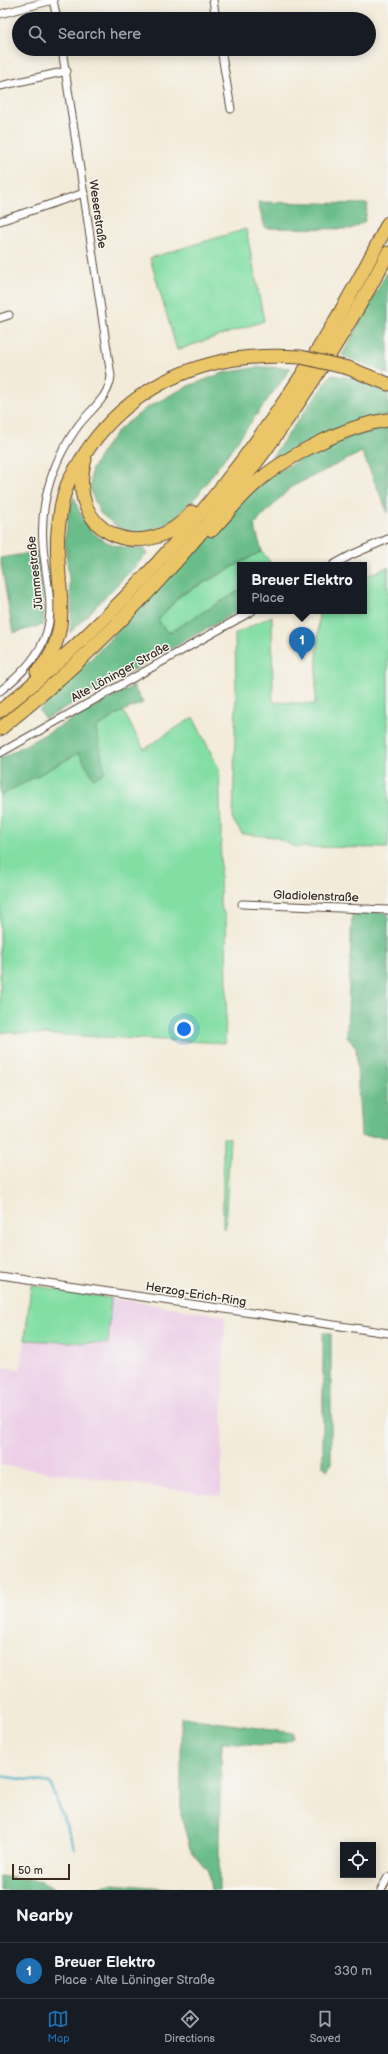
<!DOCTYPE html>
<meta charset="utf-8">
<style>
body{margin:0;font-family:"Balsamiq Sans",sans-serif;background:#242831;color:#f1f3f6}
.controls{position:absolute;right:12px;bottom:12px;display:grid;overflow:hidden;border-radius:0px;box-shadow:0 2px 10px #0003}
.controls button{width:36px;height:36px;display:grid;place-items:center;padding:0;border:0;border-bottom:1px solid #363941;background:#171b24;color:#f1f3f6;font:20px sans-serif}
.scale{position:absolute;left:12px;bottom:10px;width:58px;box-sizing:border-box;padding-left:4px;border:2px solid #3b2a1e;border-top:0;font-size:11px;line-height:14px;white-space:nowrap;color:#3b2a1e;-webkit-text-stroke:3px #f6f6f2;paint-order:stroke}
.you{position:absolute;left:184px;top:1029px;width:14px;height:14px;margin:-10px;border:3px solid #fff;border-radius:50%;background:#1a73e8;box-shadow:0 0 0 6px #1a73e833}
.badge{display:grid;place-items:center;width:26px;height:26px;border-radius:50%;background:#1f6fb2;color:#fff;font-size:13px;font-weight:700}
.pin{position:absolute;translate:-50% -33px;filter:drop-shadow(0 1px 2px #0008)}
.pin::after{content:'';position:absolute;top:21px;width:14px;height:12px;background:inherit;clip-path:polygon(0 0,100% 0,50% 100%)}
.popup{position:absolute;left:237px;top:562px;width:130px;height:52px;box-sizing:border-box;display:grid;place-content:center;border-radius:0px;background:#171b24;filter:drop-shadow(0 1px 3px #0005);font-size:13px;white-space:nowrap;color:#9ea1a6}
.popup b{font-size:15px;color:#f1f3f6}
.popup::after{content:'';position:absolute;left:50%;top:100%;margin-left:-8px;border:8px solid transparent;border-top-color:#171b24}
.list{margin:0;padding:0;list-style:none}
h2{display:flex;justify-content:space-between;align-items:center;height:52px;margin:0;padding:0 16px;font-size:17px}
h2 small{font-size:13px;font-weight:400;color:#9ea1a6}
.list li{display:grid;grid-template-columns:26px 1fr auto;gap:12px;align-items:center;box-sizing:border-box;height:56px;padding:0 16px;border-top:1px solid #363941}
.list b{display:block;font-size:15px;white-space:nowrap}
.list p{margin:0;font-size:13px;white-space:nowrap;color:#9ea1a6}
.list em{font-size:13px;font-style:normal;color:#9ea1a6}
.icon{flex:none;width:22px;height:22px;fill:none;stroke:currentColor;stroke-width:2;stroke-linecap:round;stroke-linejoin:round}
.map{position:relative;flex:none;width:388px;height:1890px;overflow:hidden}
.search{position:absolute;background:#171b24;box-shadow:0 2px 10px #0003;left:12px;right:12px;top:12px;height:44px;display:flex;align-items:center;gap:10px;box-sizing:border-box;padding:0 14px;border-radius:22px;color:#9ea1a6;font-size:15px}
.sheet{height:108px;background:#171b24}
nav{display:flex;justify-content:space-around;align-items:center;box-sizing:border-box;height:56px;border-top:1px solid #363941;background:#171b24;font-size:11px;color:#9ea1a6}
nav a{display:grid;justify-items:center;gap:2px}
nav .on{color:#1f6fb2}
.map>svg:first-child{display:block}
.built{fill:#edd0e8}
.green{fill:#83dea4;stroke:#5f8461}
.forest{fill:#6abd8a;stroke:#527454}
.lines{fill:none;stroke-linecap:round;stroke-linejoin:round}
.stream{stroke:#46aec5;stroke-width:2.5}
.street-casing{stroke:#57473a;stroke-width:9}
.highway-casing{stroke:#57473a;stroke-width:15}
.street{stroke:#fff;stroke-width:7}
.highway{stroke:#ebc669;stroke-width:13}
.highway-bridge-casing{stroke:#57473a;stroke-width:15;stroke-linecap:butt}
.highway-bridge{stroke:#ebc669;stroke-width:13}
.labels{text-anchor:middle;stroke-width:3;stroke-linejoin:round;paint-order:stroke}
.street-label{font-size:12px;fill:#3b2a1e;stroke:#f6f6f2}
</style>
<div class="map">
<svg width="388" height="1890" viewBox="0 0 388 1890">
<rect width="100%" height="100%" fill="#f6f6f2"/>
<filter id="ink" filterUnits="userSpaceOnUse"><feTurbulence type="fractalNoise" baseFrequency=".025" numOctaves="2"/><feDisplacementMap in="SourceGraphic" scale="8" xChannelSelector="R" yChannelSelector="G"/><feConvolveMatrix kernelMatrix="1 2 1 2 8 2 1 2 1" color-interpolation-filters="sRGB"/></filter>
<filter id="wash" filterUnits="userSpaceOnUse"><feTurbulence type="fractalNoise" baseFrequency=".012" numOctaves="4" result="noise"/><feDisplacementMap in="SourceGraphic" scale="16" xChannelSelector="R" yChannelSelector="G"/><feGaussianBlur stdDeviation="0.9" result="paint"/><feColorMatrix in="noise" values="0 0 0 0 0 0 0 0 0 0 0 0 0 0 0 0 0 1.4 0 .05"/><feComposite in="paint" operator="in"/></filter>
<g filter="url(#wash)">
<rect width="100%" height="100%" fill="#f3ebd9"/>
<!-- built -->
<path class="built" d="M111 1298 225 1316 221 1496 0 1465V1367L21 1369 25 1340 108 1344Z"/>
<!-- green -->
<g class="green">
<path d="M246 229 264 321 177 350 150 258Z"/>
<path d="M262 551 272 565H240V590L168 634 158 620 180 596Z"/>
<path d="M388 567V848L295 847 275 837 242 834 233 820 236 693 235 634 272 616 273 702 315 704 319 612 364 611V577Z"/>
<path d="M123 711 144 749 193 717 219 769 221 828 220 904 226 918 227 986 225 1043 0 1032V796L79 753 94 779 96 728Z"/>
<path d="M223 1138H230L225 1229 223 1228Z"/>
<path d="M31 1285 111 1298 108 1344 25 1340Z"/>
</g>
<!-- forest -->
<g class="forest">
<path d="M258 202 368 204 365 221 351 229 265 228Z"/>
<path d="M388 271V374L342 355Z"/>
<path d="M260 367 291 368 196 497 171 522 143 533 119 528 100 513 91 492V471L102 452 117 431 148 407 186 387 223 373Z"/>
<path d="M331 375 352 378 388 392V415C348 427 306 436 273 463L268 462Z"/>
<path d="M388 425V513L362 452 291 487 254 525 262 551 180 595 158 620 168 633 240 590V610L45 719 39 710 84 666 254 488 274 474 332 441Z"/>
<path d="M74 497C85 534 105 549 144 549L148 553 70 633 72 607 65 543 68 516Z"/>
<path d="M37 552 44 612 43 625 13 633 0 558Z"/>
<path d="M133 686 143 703 123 711 96 728 105 772 94 779 79 753 0 796V759Z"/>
<path d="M352 912 388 913V1137L361 1136 356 1048 347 1036Z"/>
<path d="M323 1333H331V1464L327 1470 323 1466Z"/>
<path d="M181 1717 293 1733V1737C279 1751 241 1742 222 1742L219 1839V1890H211L208 1871 190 1849 181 1815Z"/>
<path d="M0 1876 42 1882 56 1890H0Z"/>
<path d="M111 1884 180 1889 186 1890H87Z"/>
</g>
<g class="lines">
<!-- stream -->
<path class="stream" d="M0 1776 50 1783 75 1849"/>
</g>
</g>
<g filter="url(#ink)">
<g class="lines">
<!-- street casing -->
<g class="street-casing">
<g id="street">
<path d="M53 0 57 19"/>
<path d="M213 0 216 19"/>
<path d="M0 14 53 0"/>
<path d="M221 49 231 109"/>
<path d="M0 86 67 71"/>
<path d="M0 221 84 193"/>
<path d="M0 318 9 315"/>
<path d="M333 565 351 555 388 539"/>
<path d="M0 691C89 623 28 582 46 497 51 472 63 447 78 426 90 410 109 398 111 376L62 49"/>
<path d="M0 753 252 611"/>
<path d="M242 904 388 910"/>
<path d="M0 1276 388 1333"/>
<path d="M381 1890 388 1877"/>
</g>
</g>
<!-- highway casing -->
<g class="highway-casing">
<g id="highway">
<path d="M348 368 388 384"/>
<path d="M85 459C64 535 146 567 192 512"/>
<path d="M212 530C226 515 239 498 254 485 284 457 347 425 388 420"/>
<path d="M37 672C78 631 53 580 58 531 60 514 62 496 69 481 72 474 77 467 81 460 110 412 156 378 211 364 241 356 270 355 301 357"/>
<path d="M0 711C163 581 296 410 388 223"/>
<path d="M0 729C131 624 243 495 331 352 351 320 371 287 388 253"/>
</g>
</g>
<!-- street -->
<use href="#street" class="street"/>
<!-- highway -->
<use href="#highway" class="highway"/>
<!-- highway-bridge casing -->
<g class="highway-bridge-casing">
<path id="highway-bridge" d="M301 357 348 368"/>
</g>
<!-- highway-bridge -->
<use href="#highway-bridge" class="highway-bridge"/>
</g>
</g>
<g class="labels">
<!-- street labels -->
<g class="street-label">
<text transform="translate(98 214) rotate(82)" y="4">Weserstraße</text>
<text transform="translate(35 573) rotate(-96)" y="4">Jümmestraße</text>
<text transform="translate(120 672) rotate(-29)" y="4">Alte Löninger Straße</text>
<text transform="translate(316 896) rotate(2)" y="4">Gladiolenstraße</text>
<text transform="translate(196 1294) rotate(9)" y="4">Herzog-Erich-Ring</text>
</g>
</g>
</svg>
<div class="controls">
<button><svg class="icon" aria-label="locate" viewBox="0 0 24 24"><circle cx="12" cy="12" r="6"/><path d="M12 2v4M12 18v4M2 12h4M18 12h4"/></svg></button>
</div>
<div class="scale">50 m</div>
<div class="you"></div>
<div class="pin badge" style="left:302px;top:660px">1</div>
<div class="popup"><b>Breuer Elektro</b>Place</div>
<div class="search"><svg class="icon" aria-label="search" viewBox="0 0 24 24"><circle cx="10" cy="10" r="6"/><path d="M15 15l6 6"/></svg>Search here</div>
</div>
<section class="sheet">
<h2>Nearby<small></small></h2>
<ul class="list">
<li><span class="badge">1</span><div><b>Breuer Elektro</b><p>Place · Alte Löninger Straße</p></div><em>330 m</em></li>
</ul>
</section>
<nav>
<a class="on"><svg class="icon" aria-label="map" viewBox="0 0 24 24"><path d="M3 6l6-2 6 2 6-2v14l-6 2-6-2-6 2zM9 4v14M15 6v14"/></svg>Map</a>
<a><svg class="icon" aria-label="directions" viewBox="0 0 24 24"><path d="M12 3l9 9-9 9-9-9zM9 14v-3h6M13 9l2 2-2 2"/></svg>Directions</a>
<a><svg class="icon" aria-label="saved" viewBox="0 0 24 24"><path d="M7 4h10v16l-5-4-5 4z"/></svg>Saved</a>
</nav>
